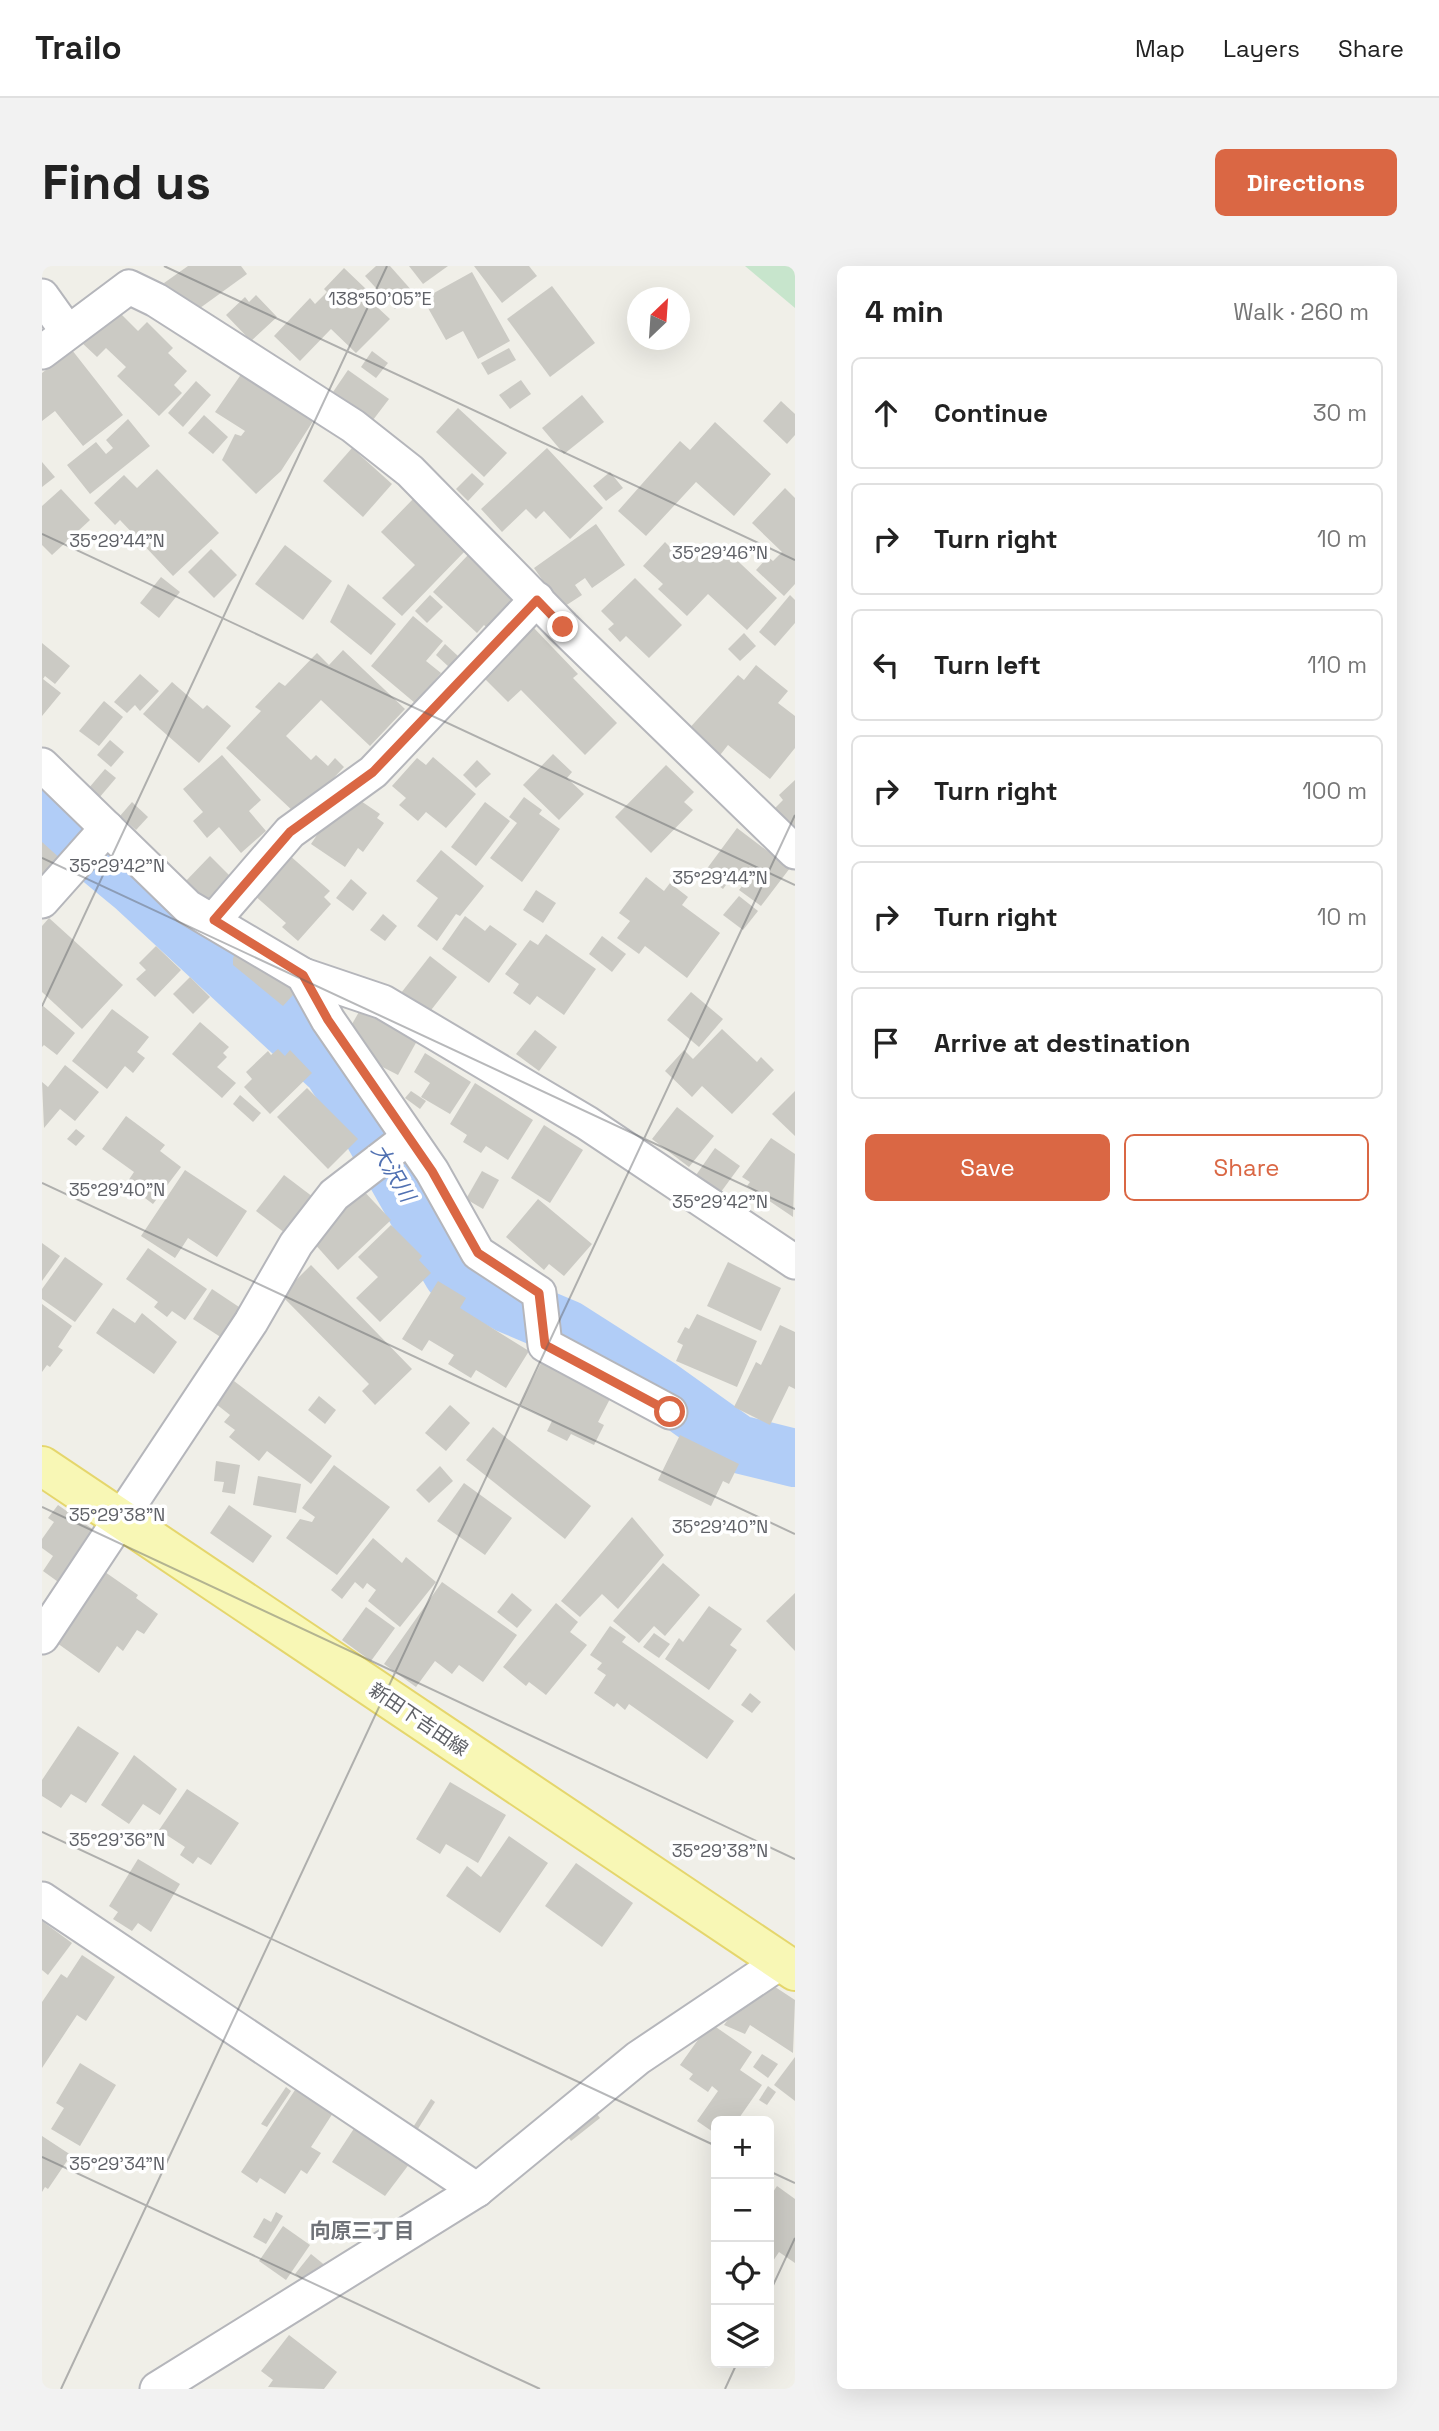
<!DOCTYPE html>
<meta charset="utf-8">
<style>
body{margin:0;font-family:"Space Grotesk","Noto Sans JP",sans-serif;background:#f2f2f2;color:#222}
.controls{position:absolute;right:21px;bottom:21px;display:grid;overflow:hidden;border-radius:10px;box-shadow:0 7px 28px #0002}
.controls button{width:63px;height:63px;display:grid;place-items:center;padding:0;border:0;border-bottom:2px solid #e0e0e0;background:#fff;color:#222;font:35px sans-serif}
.compass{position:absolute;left:585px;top:21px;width:63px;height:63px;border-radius:50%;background:#fff;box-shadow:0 7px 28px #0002;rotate:25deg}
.stop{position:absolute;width:21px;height:21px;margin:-16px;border:5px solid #da6744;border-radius:50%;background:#fff}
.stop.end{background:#da6744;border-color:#fff;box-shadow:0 2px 7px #0008}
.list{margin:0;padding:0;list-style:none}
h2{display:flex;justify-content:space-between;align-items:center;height:91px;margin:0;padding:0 28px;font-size:30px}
h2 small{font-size:23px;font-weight:400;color:#767676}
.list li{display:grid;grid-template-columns:46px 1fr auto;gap:21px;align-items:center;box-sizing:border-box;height:112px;margin:0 14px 14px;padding:0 14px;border:2px solid #e0e0e0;border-radius:10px}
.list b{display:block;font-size:26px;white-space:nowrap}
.list em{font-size:23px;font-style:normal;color:#767676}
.actions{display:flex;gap:14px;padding:21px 28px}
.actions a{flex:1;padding:16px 0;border:2px solid #da6744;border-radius:10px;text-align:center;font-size:24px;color:#da6744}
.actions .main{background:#da6744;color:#fff}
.icon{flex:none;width:38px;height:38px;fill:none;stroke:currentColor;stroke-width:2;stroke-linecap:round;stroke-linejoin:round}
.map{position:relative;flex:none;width:753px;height:2123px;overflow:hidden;border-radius:10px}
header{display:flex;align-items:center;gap:42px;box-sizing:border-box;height:98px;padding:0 35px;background:#fff;border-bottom:2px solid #e0e0e0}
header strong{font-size:33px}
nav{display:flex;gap:38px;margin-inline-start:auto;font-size:24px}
.intro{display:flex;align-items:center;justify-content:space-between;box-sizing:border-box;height:168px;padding:0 42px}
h1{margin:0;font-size:49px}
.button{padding:18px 32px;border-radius:10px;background:#da6744;color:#fff;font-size:24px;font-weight:700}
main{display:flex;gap:42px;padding:0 42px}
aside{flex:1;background:#fff;border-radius:10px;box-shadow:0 7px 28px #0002}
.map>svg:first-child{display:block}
.green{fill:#c7e5cc}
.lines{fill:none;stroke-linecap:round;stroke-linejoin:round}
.river{stroke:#b1cdf7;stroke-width:58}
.building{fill:#cbcac4}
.minor-casing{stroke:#b5b6bb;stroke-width:37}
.major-casing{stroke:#e5d66c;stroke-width:42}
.minor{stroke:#fff;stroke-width:33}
.major{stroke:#f8f7b5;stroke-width:38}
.route{stroke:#da6744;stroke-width:9}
.ticks{fill:none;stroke:#5f6167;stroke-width:2;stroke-opacity:0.45}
.labels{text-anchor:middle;stroke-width:7;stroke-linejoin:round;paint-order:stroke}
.street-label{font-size:19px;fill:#5f6167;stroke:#fff}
.water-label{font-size:21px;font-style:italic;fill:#5171b2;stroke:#fff}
.neighbourhood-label{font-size:21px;font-weight:bold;fill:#707379;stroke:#fff}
.ticks-label{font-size:18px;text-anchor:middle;fill:#5f6167;stroke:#fff;stroke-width:7;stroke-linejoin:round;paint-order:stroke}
</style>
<header>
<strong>Trailo</strong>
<nav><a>Map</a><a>Layers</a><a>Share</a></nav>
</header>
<div class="intro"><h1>Find us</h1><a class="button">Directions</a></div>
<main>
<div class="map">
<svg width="753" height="2123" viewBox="0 0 753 2123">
<rect width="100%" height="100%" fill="#f0efe8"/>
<!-- green -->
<path class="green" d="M703 0H753V42Z"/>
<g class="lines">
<!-- river -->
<path class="river" d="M0 544 91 619 290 803 323 854 410 1007 466 1038 525 1063 619 1123 696 1178 753 1192"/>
</g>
<!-- building -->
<g class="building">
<path d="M146 0H199L205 8 147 50 122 17Z"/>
<path d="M334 0H348L371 26 353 43 323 10Z"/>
<path d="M367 0H406L381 18Z"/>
<path d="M432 0H487L495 10 460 37Z"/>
<path d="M302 2 324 23 320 27 348 53 314 87 289 63 258 95 232 70 268 32 273 38 285 26 282 23Z"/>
<path d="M430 6 468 75 436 93 421 65 404 74 381 33Z"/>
<path d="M510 20 553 77 508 111 465 53Z"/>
<path d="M214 29 235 51 209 75 184 49 203 31 207 36Z"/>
<path d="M75 44 96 65 105 56 131 82 126 87 145 105 132 119 140 127 117 150 75 110 84 101 64 82 55 91 38 75Z"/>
<path d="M467 82 474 94 446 109 439 97Z"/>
<path d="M30 84 81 149 41 180 13 145 0 155V107Z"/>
<path d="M330 85 346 97 334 112 319 101Z"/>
<path d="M306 104 347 133 331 154 291 126Z"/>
<path d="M200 107 275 149 239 205 214 228 180 194 193 168 199 170 203 165 173 146Z"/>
<path d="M479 114 489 128 468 143 457 129Z"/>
<path d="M154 115 169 129 141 161 126 147Z"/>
<path d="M540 129 562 156 522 188 500 162Z"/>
<path d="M739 135 753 148V169L745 178 721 155Z"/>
<path d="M416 142 465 187 442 211 394 166Z"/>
<path d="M162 149 186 171 171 188 146 167Z"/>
<path d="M86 153 108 180 48 228 25 199 54 176 64 188 71 182 64 174Z"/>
<path d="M673 156 729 208 692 250 654 216 604 270 576 245 638 175 648 184Z"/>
<path d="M310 182 350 218 321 251 281 215Z"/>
<path d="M505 182 561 242 528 273 502 245 494 253 484 243 460 266 439 243Z"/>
<path d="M0 196 13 211 0 221Z"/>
<path d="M115 203 177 267 131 310 78 254 73 259 52 237 82 209 95 222Z"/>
<path d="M568 206 581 222 564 235 551 220Z"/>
<path d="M430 207 442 218 426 235 414 223Z"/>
<path d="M743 222 753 232V318L742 330 714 304 726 291 731 295 740 286 710 257Z"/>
<path d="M19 223 48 254 10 289 0 279V240Z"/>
<path d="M372 232 425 283 360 350 340 332 373 299 339 266Z"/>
<path d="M554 258 583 299 550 322 543 312 533 319 540 329 520 342 492 302Z"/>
<path d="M623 276 630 283 637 276 654 292 667 277 678 287 682 282 735 332 705 364 666 328 645 350 616 323 621 318 601 300Z"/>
<path d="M243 279 290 315 261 354 213 318Z"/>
<path d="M169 283 195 309 172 332 146 306Z"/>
<path d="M426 289 473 334 445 362 442 359 435 367 391 326Z"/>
<path d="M119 311 138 326 117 352 98 337Z"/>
<path d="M593 312 640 359 607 392 584 370 578 376 566 363 572 358 559 345Z"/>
<path d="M306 318 354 358 329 389 288 356Z"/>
<path d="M388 329 401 341 385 357 373 345Z"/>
<path d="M748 329 753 334V357L733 380 717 366Z"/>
<path d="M371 350 401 375 384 395 399 407 373 437 329 400Z"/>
<path d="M490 360 536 408 531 412 575 457 543 489 479 424 466 436 441 411Z"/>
<path d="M702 367 714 380 698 395 686 383Z"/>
<path d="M0 377 28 400 13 418 3 410 1 413 19 427 0 450Z"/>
<path d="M403 378 416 390 407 401 394 389Z"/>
<path d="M301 384 363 443 328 480 279 434 244 470 269 494 274 489 286 500 293 492 302 501 272 533 269 530 253 547 184 482 219 445 213 441 237 416 243 420 275 387 287 399Z"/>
<path d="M714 399 746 425 736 437 753 450V482L728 513 686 479 675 493 643 467 696 409 702 414Z"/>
<path d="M98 408 117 425 98 445 93 439 85 447 72 436Z"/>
<path d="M130 416 161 443 165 439 189 460 157 497 101 448Z"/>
<path d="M62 435 81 451 57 480 37 465Z"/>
<path d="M68 474 82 486 69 501 55 489Z"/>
<path d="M511 488 530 506 525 512 542 528 517 554 481 519Z"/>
<path d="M180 489 219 534 207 545 224 565 199 587 177 561 165 572 151 555 161 546 141 523Z"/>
<path d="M391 491 434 528 404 562 384 546 376 555 357 539 364 532 350 520 375 492 384 499Z"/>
<path d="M435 494 449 508 434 522 421 509Z"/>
<path d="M624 499 652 526 642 536 651 544 609 587 573 551Z"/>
<path d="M63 503 74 512 57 532 46 523Z"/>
<path d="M753 514V566L732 543 741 534 737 529Z"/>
<path d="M482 531 500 544 497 548 518 563 480 616 448 592 475 557 467 551Z"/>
<path d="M316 533 338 548 335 552 342 557 321 586 316 582 303 601 269 578 291 545 302 542 307 545Z"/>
<path d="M90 536 106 551 94 564 78 550Z"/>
<path d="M443 536 468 555 434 600 409 581Z"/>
<path d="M695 562 748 602 719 640 697 624 704 615 693 607 681 623 661 608Z"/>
<path d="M0 576 21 595 0 617Z"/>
<path d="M399 584 442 620 418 650 414 648 395 675 375 660 396 632 374 615Z"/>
<path d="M246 588 288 625 282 631 289 638 256 675 240 661 244 657 211 628Z"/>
<path d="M168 590 189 611 162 639 141 618Z"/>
<path d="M604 611 622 625 628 617 646 631 640 639 678 667 645 712 603 680 597 688 575 672 588 655 577 647Z"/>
<path d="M309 613 325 627 311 645 294 632Z"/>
<path d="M494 624 514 637 501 657 481 644Z"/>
<path d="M697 630 716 645 701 664 681 649Z"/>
<path d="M341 648 355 660 343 675 328 664Z"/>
<path d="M423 650 443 665 448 659 475 678 447 717 400 683Z"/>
<path d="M7 652 81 719 40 763 0 726V660Z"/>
<path d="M504 668 554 703 522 749 495 730 488 739 471 727 477 718 463 708 488 674 496 679Z"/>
<path d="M560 670 584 688 570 706 547 688Z"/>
<path d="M114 680 139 704 113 731 94 713 104 704 97 697Z"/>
<path d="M196 683 207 685 250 724 251 729 241 740 191 699V692Z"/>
<path d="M388 690 415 711 386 748 359 727Z"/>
<path d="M148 711 168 731 151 748 131 728Z"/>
<path d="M649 726 681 753 657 781 625 754Z"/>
<path d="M0 739 33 767 15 789 2 779 0 781Z"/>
<path d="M70 743 107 771 95 786 103 792 91 807 83 800 65 823 30 795Z"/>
<path d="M318 744 375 775 356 809 325 793 305 767Z"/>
<path d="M158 756 187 781 181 787 185 791 175 801 194 817 180 832 130 788Z"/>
<path d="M680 763 715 796 719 791 732 804 690 848 660 820 650 831 623 805 642 784 651 793Z"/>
<path d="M493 764 515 781 497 805 474 788Z"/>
<path d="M236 783 243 790 248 784 270 807 228 848 202 821 210 813 204 806 226 785 229 789Z"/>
<path d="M383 787 429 816 408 848 379 831 388 817 372 806Z"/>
<path d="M23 799 57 826 33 855 18 843 2 862 0 816 6 821Z"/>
<path d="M433 817 491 854 466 894 444 880 439 887 421 876 425 869 408 858Z"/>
<path d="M265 822 316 873 286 903 235 851Z"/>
<path d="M369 825 384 835 378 843 363 832Z"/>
<path d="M753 825V870L730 848Z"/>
<path d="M198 829 219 847 211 856 191 838Z"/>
<path d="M635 841 672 870 647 901 610 873Z"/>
<path d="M84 850 123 879 118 885 139 901 111 938 84 918 92 906 60 883Z"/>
<path d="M502 859 541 884 508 937 469 912Z"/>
<path d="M34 863 43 870 34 880 25 873Z"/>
<path d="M729 872 753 888 751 951 705 920 708 916 700 911Z"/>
<path d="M673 882 698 900 676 930 652 912Z"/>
<path d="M143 904 205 945 175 991 146 972 133 992 99 970Z"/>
<path d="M440 905 457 914 441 943 424 933Z"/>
<path d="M242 909 271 931 243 967 214 945Z"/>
<path d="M318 921 349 954 296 1004 271 976Z"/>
<path d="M496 933 550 978 522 1010 507 998 502 1004 464 971Z"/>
<path d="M349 959 380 990 377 994 389 1007 338 1056 314 1032 336 1011 316 991Z"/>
<path d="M0 977 18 990 0 1015Z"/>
<path d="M106 982 165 1023 143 1054 130 1045 125 1051 112 1041 116 1036 84 1013Z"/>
<path d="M23 991 61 1018 33 1056 0 1033V1023Z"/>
<path d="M686 996 739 1022 719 1065 665 1040Z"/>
<path d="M269 999 370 1103 333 1139 320 1125 327 1118 239 1029Z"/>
<path d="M396 1015 424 1032 418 1042 487 1085 464 1122 434 1104 429 1112 406 1098 412 1089 387 1074 380 1085 360 1073Z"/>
<path d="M170 1023 206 1047 186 1076 151 1053Z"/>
<path d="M0 1038 30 1060 16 1081 21 1084 8 1101 5 1099 0 1106Z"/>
<path d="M71 1042 93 1057 100 1047 135 1076 112 1108 54 1067Z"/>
<path d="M655 1048 715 1075 695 1121 634 1095 641 1079 635 1076 643 1061 647 1063Z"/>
<path d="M738 1059 753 1066V1123L747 1120 728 1159 692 1141 714 1096 719 1099Z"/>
<path d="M500 1095 570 1129 556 1156 562 1159 552 1179 529 1168 525 1175 505 1165 510 1155 478 1139Z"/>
<path d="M192 1115 290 1190 269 1218 225 1185 217 1195 187 1171 193 1164 182 1156 188 1149 174 1138Z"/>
<path d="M277 1130 294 1144 283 1158 266 1144Z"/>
<path d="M408 1139 428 1157 404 1185 383 1167Z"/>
<path d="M451 1161 549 1240 523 1273 424 1194Z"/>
<path d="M638 1169 697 1198 687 1218 681 1215 669 1240 616 1214Z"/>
<path d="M174 1195 198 1199 193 1228 180 1226 182 1216 172 1215Z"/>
<path d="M292 1199 348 1241 295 1309 244 1272 258 1253 270 1256 273 1251 260 1242Z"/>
<path d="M398 1200 411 1215 387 1237 374 1224Z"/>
<path d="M216 1210 259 1218 254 1247 211 1239Z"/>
<path d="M422 1217 470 1252 443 1289 395 1255Z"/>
<path d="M16 1239 62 1271 26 1323 1 1305 11 1290 0 1282V1273L12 1256 6 1252Z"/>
<path d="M187 1239 230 1270 211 1297 168 1267Z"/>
<path d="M590 1251 622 1289 576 1343 560 1328 538 1351 519 1335Z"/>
<path d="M331 1272 360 1297 364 1291 394 1316 358 1361 326 1335 334 1324 325 1317 321 1323 313 1316 300 1333 289 1324Z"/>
<path d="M621 1297 658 1329 623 1370 612 1360 597 1377 571 1355Z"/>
<path d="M63 1306 96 1329 94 1332 116 1348 102 1368 95 1364 81 1385 75 1380 57 1407 15 1377Z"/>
<path d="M400 1316 475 1369 441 1416 417 1399 410 1408 393 1395 374 1421 342 1398Z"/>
<path d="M470 1327 490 1344 475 1362 455 1346Z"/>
<path d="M753 1327V1385L724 1355Z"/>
<path d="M514 1337 536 1356 528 1366 545 1379 504 1429 487 1416 484 1420 461 1401Z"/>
<path d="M667 1340 700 1363 688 1379 695 1384 667 1424 623 1393 637 1372 641 1376Z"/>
<path d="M324 1341 353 1362 329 1395 300 1374Z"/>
<path d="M568 1360 584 1371 580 1376 692 1455 665 1493 587 1438 583 1444 575 1437 572 1441 552 1427 564 1409 555 1403 560 1397 548 1389Z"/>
<path d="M612 1367 628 1378 617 1392 601 1381Z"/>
<path d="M708 1427 719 1436 710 1447 699 1439Z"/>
<path d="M36 1460 77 1487 44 1537 29 1528 19 1542 0 1530V1514Z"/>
<path d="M92 1489 135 1523 118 1549 101 1538 87 1558 59 1539Z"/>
<path d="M408 1516 464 1549 436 1597 404 1578 398 1588 374 1573Z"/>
<path d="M145 1523 197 1557 169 1599 156 1591 151 1598 138 1589 143 1581 117 1564Z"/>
<path d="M467 1570 506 1597 458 1667 404 1630 425 1600 439 1611Z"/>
<path d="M96 1593 138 1618 109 1666 96 1657 90 1665 71 1653 76 1646 67 1640Z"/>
<path d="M534 1597 591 1637 560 1681 503 1640Z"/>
<path d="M0 1655 30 1677 6 1709 0 1704Z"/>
<path d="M40 1689 73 1711 44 1755 35 1749 0 1802V1736L19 1708 25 1712Z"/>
<path d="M724 1715 753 1734 751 1787 708 1759 703 1768 682 1759 703 1729Z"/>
<path d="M668 1757 710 1786 698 1804 720 1819 695 1855H674V1868L655 1855 676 1825 670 1820 666 1826 647 1813 651 1808 638 1799Z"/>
<path d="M720 1788 736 1798 726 1812 711 1801Z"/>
<path d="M753 1791V1835L732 1819Z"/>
<path d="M38 1797 74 1819 38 1880 9 1863 22 1842 14 1837Z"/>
<path d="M726 1820 734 1826 725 1839 717 1834Z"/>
<path d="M244 1821 249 1825 225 1861 219 1858Z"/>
<path d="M253 1824 291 1847 269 1881 279 1887 265 1908 259 1904 243 1928 218 1912 215 1917 199 1906Z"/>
<path d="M389 1833 393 1836 372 1869 368 1866Z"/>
<path d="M551 1843 558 1852 529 1875 522 1865Z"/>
<path d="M313 1861 368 1897 343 1930 290 1896Z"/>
<path d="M0 1870 29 1889 6 1923 3 1921 0 1926Z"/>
<path d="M735 1920 753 1933V1997L737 1986 727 2001V1932Z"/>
<path d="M234 1946 241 1950 224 1978 211 1971 222 1952 229 1956Z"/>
<path d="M241 1960 268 1979 244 2014 217 1995Z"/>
<path d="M269 1988 285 2001 270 2022 253 2008Z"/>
<path d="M247 2069 295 2106 282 2123 226 2121 231 2114 219 2105Z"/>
</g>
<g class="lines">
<!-- minor casing -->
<g class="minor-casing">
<g id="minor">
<path d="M0 30 25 65"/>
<path d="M0 86 87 21 114 34 311 160 368 205 521 361 753 586"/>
<path d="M0 499 146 641 261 709 286 754 390 905 436 987 497 1027 503 1079 628 1146"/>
<path d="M0 635 65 562"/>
<path d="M172 654 248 566 331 506 495 333"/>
<path d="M261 709 341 736 545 857 753 996"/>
<path d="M0 1371 209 1056 254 978 292 929 366 872"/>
<path d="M0 1633 435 1924"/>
<path d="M115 2123 435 1924 596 1792 739 1696"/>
</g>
</g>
<!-- major casing -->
<g class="major-casing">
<path id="major" d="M0 1200 753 1705"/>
</g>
<!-- minor -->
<use href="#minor" class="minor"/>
<!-- major -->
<use href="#major" class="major"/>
</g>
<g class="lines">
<!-- route -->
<path class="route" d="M521 361 495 334 331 506 248 566 172 654 261 709 286 754 390 905 436 987 497 1027 503 1079 628 1146"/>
</g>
<!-- ticks -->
<path class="ticks" d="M122 0 753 294M0 268 753 619M0 592 753 943M0 740 345 0M0 917 753 1268M0 1241 753 1593M0 1566 674 1880M0 1891 498 2123M727 1905 753 1917M727 2028 753 1972M19 2123 753 549M683 2123 695 2097"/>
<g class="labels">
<!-- street labels -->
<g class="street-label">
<text transform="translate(377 1453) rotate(34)" y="7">新田下吉田線</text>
</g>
<!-- water labels -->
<g class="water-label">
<text transform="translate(351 907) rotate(59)" y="7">大沢川</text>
</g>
<!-- neighbourhood labels -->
<g class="neighbourhood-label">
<text x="320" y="1972">向原三丁目</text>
</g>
</g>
<g class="ticks-label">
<text x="338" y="39">138°50'05"E</text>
<text x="75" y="281">35°29'44"N</text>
<text x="678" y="293">35°29'46"N</text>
<text x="75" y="606">35°29'42"N</text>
<text x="678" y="618">35°29'44"N</text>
<text x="75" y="930">35°29'40"N</text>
<text x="678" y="942">35°29'42"N</text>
<text x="75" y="1255">35°29'38"N</text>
<text x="678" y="1267">35°29'40"N</text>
<text x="75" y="1580">35°29'36"N</text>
<text x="678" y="1591">35°29'38"N</text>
<text x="75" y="1904">35°29'34"N</text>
</g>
</svg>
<div class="controls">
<button>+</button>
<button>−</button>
<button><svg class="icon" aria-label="locate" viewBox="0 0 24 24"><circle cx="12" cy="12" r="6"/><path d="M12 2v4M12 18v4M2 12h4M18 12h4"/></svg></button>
<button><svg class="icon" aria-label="layers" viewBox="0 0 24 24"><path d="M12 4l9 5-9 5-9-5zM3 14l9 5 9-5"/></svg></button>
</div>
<svg class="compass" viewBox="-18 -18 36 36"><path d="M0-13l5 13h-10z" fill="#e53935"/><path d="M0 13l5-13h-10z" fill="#767676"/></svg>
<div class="stop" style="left:628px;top:1146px"></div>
<div class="stop end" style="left:521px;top:361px"></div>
</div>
<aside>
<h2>4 min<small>Walk · 260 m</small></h2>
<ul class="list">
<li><svg class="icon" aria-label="ahead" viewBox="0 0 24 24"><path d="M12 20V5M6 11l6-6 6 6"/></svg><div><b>Continue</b></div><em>30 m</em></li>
<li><svg class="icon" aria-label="right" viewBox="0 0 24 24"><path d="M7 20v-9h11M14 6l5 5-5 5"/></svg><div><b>Turn right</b></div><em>10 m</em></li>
<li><svg class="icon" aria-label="left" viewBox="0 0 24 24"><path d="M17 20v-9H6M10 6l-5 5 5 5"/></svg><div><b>Turn left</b></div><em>110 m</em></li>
<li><svg class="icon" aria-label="right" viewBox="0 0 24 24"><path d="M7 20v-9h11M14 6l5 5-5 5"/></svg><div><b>Turn right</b></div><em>100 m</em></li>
<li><svg class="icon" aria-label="right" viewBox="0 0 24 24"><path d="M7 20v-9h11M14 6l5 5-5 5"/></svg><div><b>Turn right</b></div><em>10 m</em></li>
<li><svg class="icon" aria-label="arrive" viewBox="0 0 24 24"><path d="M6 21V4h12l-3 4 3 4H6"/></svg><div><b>Arrive at destination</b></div></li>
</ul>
<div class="actions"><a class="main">Save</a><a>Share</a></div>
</aside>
</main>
